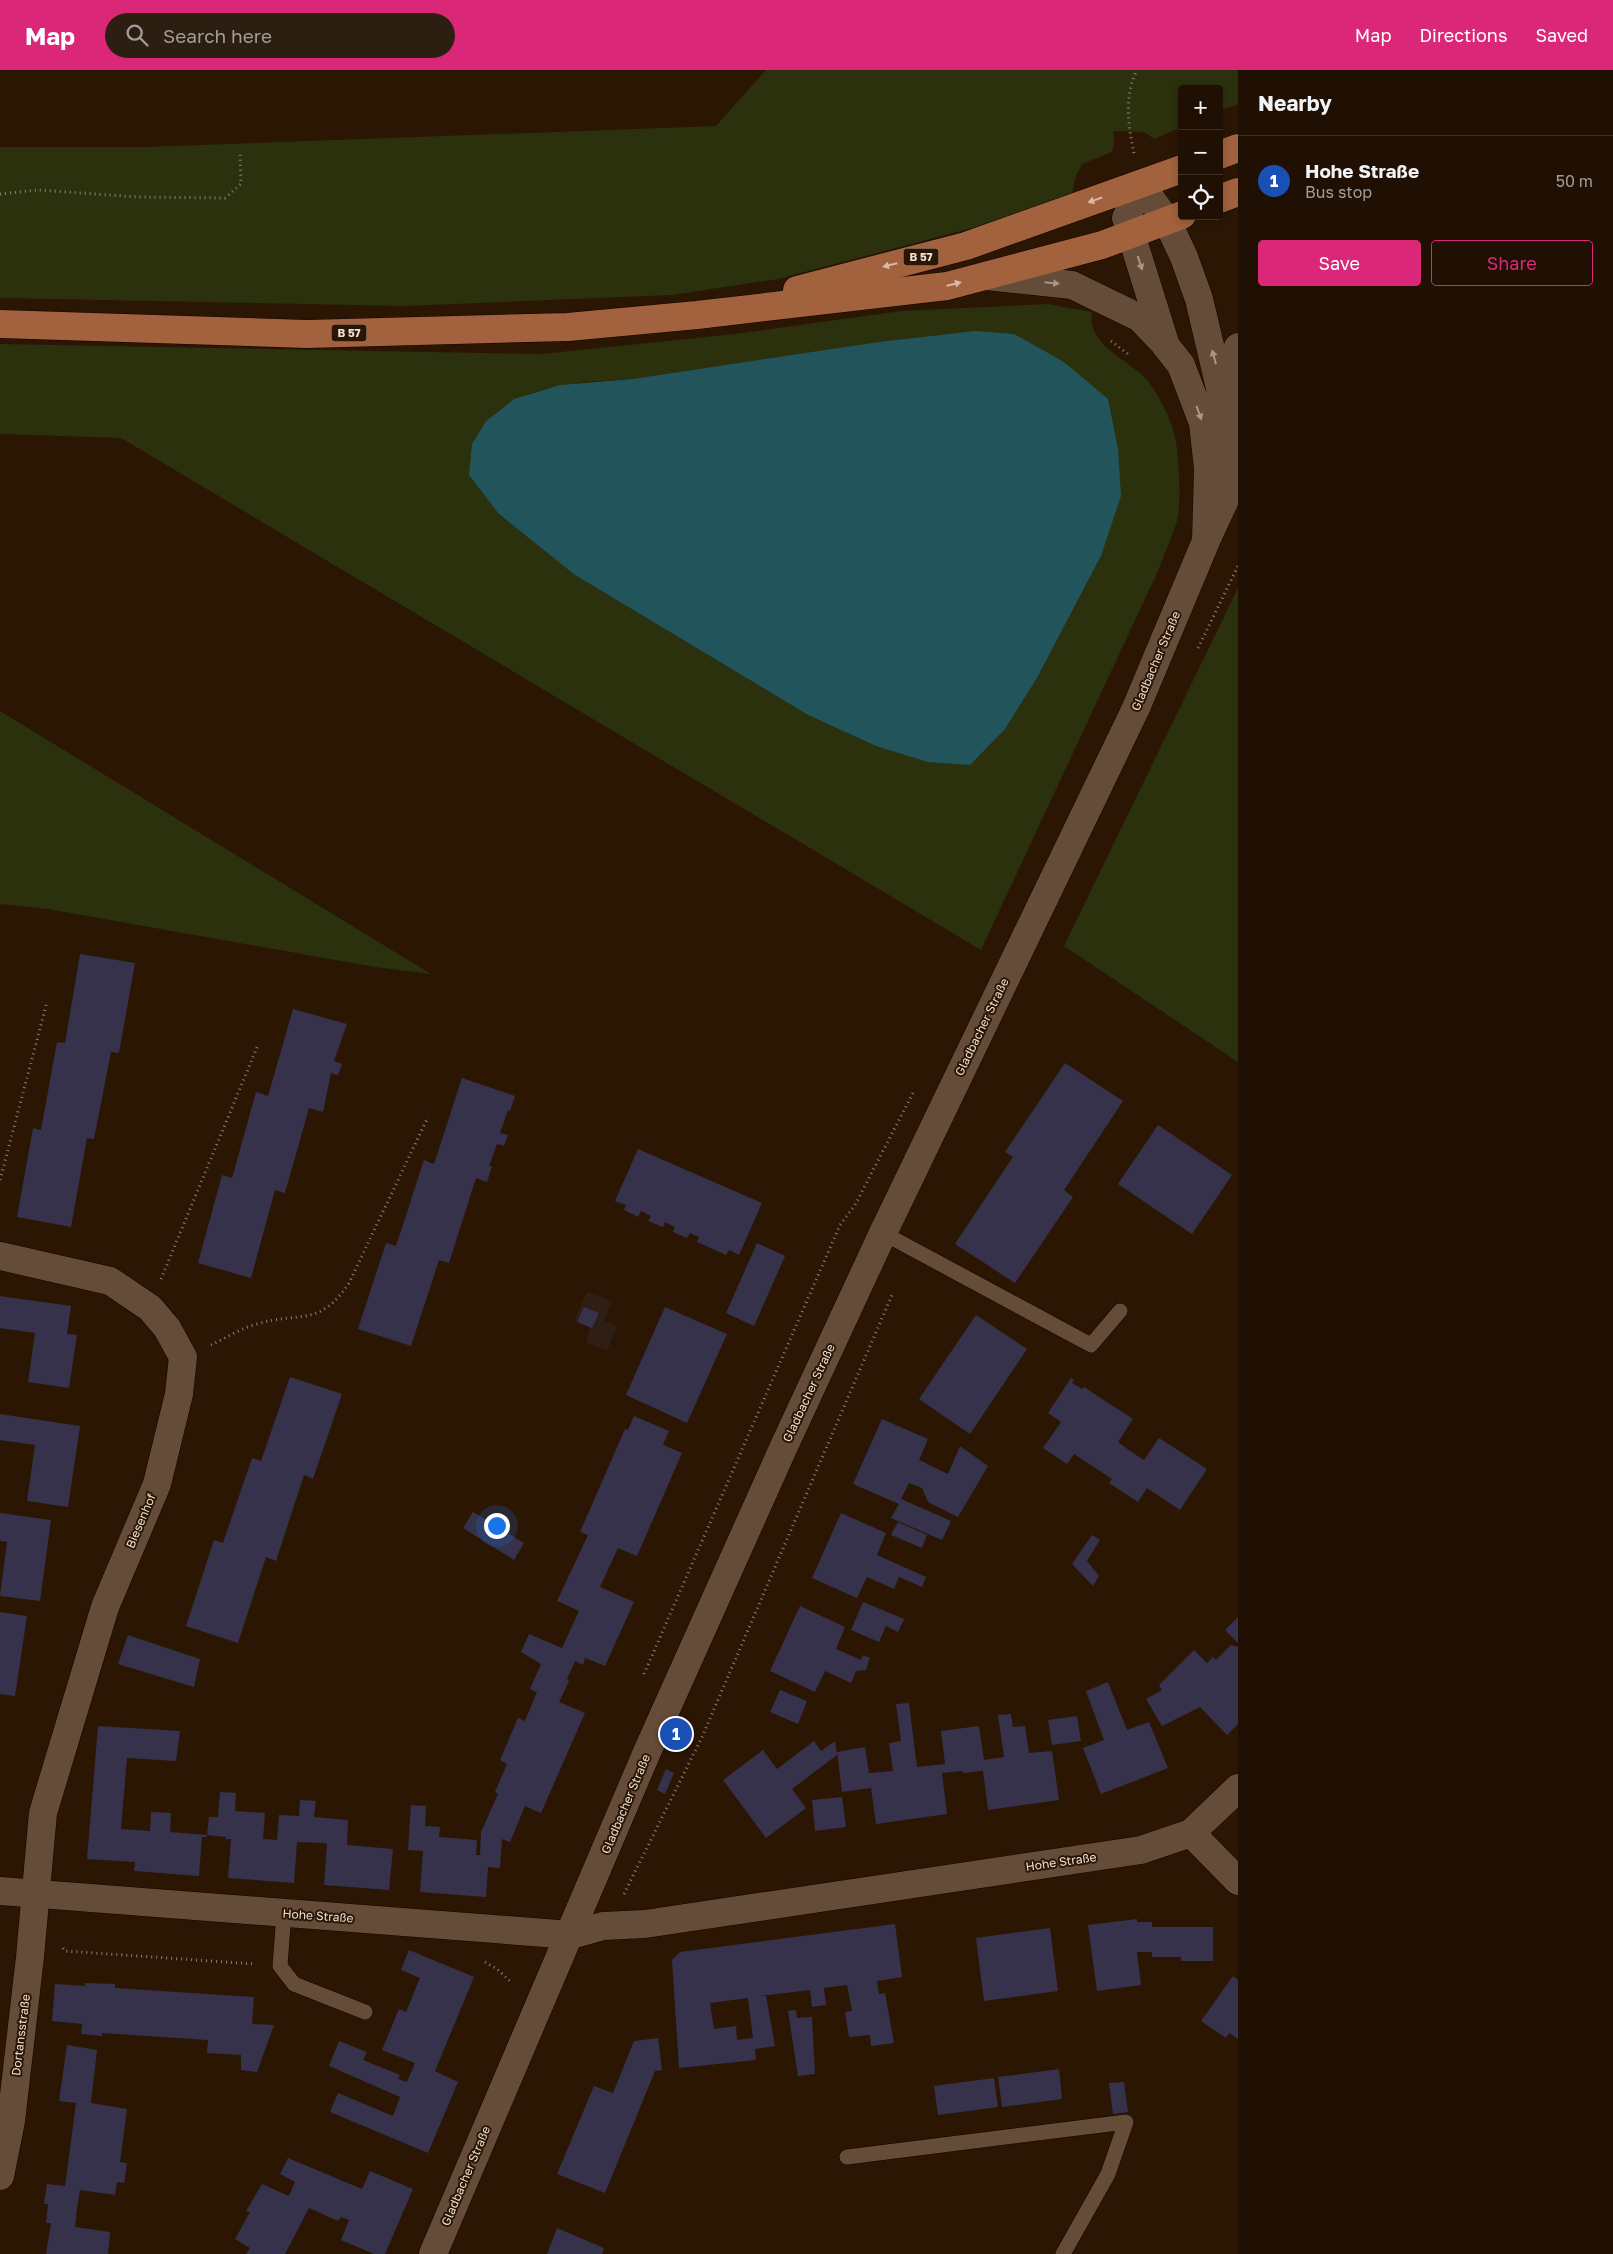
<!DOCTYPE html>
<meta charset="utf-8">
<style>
body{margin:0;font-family:"Golos Text",sans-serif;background:#2d1e12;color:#f1f3f6}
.controls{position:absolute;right:15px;top:15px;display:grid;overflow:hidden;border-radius:5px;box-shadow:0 2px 8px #0003}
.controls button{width:45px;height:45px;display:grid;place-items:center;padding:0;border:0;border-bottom:1px solid #3d3025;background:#201003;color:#f1f3f6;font:25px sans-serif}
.you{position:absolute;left:496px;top:1455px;width:18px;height:18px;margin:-12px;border:4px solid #fff;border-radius:50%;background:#1a73e8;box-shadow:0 0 0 8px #1a73e833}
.badge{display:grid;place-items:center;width:32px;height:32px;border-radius:50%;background:#db2777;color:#fff;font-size:16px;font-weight:700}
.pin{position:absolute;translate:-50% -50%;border:2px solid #fff;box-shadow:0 1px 5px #0006}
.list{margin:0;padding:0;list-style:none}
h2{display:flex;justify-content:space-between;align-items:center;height:65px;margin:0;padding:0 20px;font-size:21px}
h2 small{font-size:16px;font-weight:400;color:#a29d9a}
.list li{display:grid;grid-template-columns:32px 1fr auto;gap:15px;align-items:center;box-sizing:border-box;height:90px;padding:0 20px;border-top:1px solid #3d3025}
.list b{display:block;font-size:19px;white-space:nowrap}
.list p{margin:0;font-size:16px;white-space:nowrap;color:#a29d9a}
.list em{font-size:16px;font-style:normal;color:#a29d9a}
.actions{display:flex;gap:10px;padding:15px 20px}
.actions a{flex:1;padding:11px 0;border:1px solid #db2777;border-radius:5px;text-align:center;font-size:18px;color:#db2777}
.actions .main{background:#db2777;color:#fff}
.icon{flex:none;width:28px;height:28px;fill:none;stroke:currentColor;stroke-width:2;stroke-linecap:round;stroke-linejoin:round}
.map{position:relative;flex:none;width:1238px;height:2184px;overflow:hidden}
header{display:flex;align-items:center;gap:30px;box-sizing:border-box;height:70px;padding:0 25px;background:#db2777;color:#fff}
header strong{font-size:24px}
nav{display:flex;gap:28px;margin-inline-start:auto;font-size:18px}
.search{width:350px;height:45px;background:#2d1e12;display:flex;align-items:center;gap:12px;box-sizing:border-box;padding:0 18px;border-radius:28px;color:#a29d9a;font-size:19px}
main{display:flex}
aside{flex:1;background:#201003}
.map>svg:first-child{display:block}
.industrial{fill:#2e1e15}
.green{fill:#2b300d;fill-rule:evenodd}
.water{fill:#21555b}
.building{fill:#36324c;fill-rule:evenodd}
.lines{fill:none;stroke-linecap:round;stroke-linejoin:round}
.lane-casing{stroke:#120200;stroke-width:16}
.street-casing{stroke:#120200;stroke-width:29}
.secondary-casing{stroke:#120200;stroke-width:29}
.primary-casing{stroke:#120200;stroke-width:29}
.path{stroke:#907e70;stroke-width:3;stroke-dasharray:1 4;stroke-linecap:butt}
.lane{stroke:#654c38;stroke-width:15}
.street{stroke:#654c38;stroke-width:28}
.secondary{stroke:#654c38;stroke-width:28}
.primary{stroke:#a1623d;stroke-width:28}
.oneway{fill:#d7b9a6}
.oneway2{fill:#aa9586}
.labels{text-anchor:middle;stroke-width:4;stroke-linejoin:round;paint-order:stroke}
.shield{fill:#2b1604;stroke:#b4a295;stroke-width:1}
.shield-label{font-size:11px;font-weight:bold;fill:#eeded3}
.street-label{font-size:12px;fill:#eeded3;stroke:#2b1604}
</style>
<header>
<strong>Map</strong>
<div class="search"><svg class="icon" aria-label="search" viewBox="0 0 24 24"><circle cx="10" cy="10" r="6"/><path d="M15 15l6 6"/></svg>Search here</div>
<nav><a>Map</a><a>Directions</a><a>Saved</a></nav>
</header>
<main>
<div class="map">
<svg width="1238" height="2184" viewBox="0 0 1238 2184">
<rect width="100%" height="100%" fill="#2b1604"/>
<!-- industrial -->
<path class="industrial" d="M587 1222 612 1231 604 1251 617 1256 607 1281 586 1272 590 1258 574 1251Z"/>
<!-- green -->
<g class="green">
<path d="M766 0H1238V34L1219 41V19H1182V57L1154 69 1144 62 1113 61 1114 73 1112 82 1082 94 1076 106 1072 123 980 156 778 209 672 225 405 236 0 228V77H145L716 56Z"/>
<path d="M1047 234 1092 242C1086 280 1137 290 1153 318 1161 330 1169 346 1173 359 1179 376 1182 434 1177 451 1172 468 1164 484 1158 501L981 880 121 368 0 364V274L541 284 735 264 901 241ZM633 309 1101 486 1037 608 1005 659 970 694 876 676 808 645 575 505 472 374C477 367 481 357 487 351 524 312 583 313 633 309Z"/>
<path d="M1238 518V992L1064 876Z"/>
<path d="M0 641 431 904 375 897 48 839 0 834Z"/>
</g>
<!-- water -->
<path class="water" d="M975 261 1014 264 1064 292 1108 329 1118 379 1121 426 1101 486 1037 608 1005 659 970 695 928 692 876 676 808 645 575 505 499 444 469 405 472 374 486 351 514 329 560 315 633 309 879 272Z"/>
<!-- building -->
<g class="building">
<path d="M80 884 135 893 119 983 111 982 94 1069 87 1068 71 1157 17 1147 33 1058 41 1060 57 972 65 973Z"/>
<path d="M293 939 347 954 334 991 342 994 338 1005 331 1003 323 1042 309 1038 285 1123 275 1120 251 1208 198 1193 222 1105 232 1108 256 1022 268 1026Z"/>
<path d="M1065 993 1123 1031 1064 1120 1073 1127 1015 1213 955 1174 1013 1087 1005 1082Z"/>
<path d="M462 1008 515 1026 510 1041 508 1040 500 1063 508 1065 504 1076 497 1074 489 1096H492L487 1112 476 1108 449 1193 439 1190 411 1276 358 1259 386 1173 396 1176 424 1090 434 1094Z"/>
<path d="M1158 1055 1232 1105 1192 1164 1118 1114Z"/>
<path d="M638 1079 762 1133 739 1185 729 1180 726 1185 697 1172 699 1167 690 1163 687 1168 673 1162 675 1157 665 1152 663 1157 648 1151 651 1146 641 1141 638 1147 624 1140 626 1135 615 1131Z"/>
<path d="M757 1173 785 1186 754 1256 726 1243Z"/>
<path d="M0 1226 71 1236 67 1264 77 1265 69 1318 28 1312 35 1263 0 1258Z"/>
<path d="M584 1237 599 1243 592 1258 577 1252Z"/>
<path d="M665 1237 727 1264 687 1353 626 1325Z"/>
<path d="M976 1245 1027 1279 970 1364 919 1329Z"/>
<path d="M290 1307 342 1324 313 1409 304 1405 276 1491 266 1487 238 1573 186 1556 214 1470 223 1473 252 1388 261 1391Z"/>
<path d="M1071 1308 1074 1310 1072 1313 1082 1319 1084 1317 1133 1349 1118 1372 1130 1381 1144 1390 1159 1368 1207 1399 1180 1440 1147 1418 1138 1432 1109 1413 1112 1409 1074 1384 1067 1394 1043 1378 1061 1352 1048 1343Z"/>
<path d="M0 1344 80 1356 68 1437 27 1431 35 1375 0 1370Z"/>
<path d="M634 1346 669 1361 663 1375 682 1383 637 1486 618 1478 600 1517 634 1532 605 1596 585 1588 583 1595 575 1591 567 1609 569 1611 559 1632 585 1643 541 1743 525 1736 510 1772 502 1769 500 1798 488 1797 486 1827 420 1822 423 1781 408 1780 411 1735 426 1736 425 1756 440 1757 439 1767 477 1770 476 1785H480L481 1762 498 1724 495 1722 507 1694 500 1690 518 1648 525 1651 537 1622 530 1619 541 1594 521 1582 529 1564 562 1578 579 1541 557 1531 588 1465 580 1462 625 1359 628 1360Z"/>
<path d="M882 1349 928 1369 919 1390 948 1404 960 1376 988 1396 958 1447 928 1432 922 1418 909 1413 901 1429 951 1451 942 1470 891 1448 899 1434 853 1414Z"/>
<path d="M473 1442 524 1473 514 1490 463 1458Z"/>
<path d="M0 1443 51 1450 40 1531 0 1526 7 1472 0 1471Z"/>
<path d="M841 1443 886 1463 877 1485 926 1507 922 1517 899 1507 894 1519 867 1507 857 1528 812 1508Z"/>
<path d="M898 1452 927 1465 922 1478 891 1465Z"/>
<path d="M1092 1465 1100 1470 1087 1491 1099 1506 1093 1516 1072 1494Z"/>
<path d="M863 1532 904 1549 898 1562 886 1556 879 1572 851 1560Z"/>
<path d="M800 1536 845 1557 836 1579 861 1590 863 1585 870 1588 866 1600 856 1601 851 1613 825 1601 815 1622 770 1601Z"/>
<path d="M0 1542 27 1546 15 1626 0 1624Z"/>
<path d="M1238 1547V1573L1225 1560Z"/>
<path d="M128 1565 200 1589 194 1617 118 1594Z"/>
<path d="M1231 1575 1238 1577V1654L1227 1665 1200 1637 1162 1656 1146 1629 1162 1620 1159 1615 1194 1580 1207 1593 1213 1587 1216 1590Z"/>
<path d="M1108 1612 1127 1660 1149 1652 1168 1698 1101 1724 1083 1678 1104 1670 1086 1621Z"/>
<path d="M780 1620 807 1631 798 1654 770 1642Z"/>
<path d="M909 1633 917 1697 945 1694 941 1661 979 1656 984 1690 1004 1687 998 1645 1011 1644 1013 1657 1025 1656 1029 1683 1052 1681 1059 1730 988 1740 983 1701 963 1703 962 1701 942 1703 947 1744 876 1754 871 1718 842 1722 837 1682 865 1677 869 1703 893 1701 889 1673 901 1671 896 1634Z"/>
<path d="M1077 1646 1081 1671 1052 1675 1048 1650Z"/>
<path d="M98 1656 180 1661 176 1691 127 1688 121 1759 150 1761 151 1742 171 1743 170 1762 207 1765 209 1747H218L220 1722 236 1723 235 1741 265 1743 263 1769 277 1770 279 1745 299 1746 300 1730 316 1731 314 1747 348 1750 347 1775 393 1779 389 1820 324 1815 327 1774 325 1773 297 1772 294 1813 228 1808 231 1769H226V1767L207 1765V1767H202L199 1806 134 1801 135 1792 87 1789Z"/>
<path d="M814 1671 821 1681 835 1671 837 1685 792 1719 806 1738 766 1768 723 1710 763 1680 777 1699Z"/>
<path d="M666 1699 674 1703 665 1724 657 1720Z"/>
<path d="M842 1727 846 1757 815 1761 812 1730Z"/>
<path d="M1137 1849V1852H1152V1857H1213V1891H1181V1887H1152V1882H1137L1141 1915 1097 1921 1088 1855Z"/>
<path d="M895 1854 902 1907 877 1911 879 1924 885 1923 894 1973 871 1976 870 1965 849 1967 845 1942 852 1941 847 1915 824 1918 826 1935 812 1937 810 1920 760 1926H766L775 1976 755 1979 756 1990 679 1998 672 1890 680 1882ZM748 1928 753 1968 737 1970 736 1956 714 1959 710 1933Z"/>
<path d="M1050 1858 1058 1921 984 1931 976 1868Z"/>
<path d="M409 1880 474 1907 435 2001 458 2012 428 2083 330 2042 338 2023 393 2046 400 2027 329 1996 339 1971 367 1982 363 1990 400 2005 398 2009 407 2012 415 1993 382 1980 399 1939 406 1942 420 1908 401 1900Z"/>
<path d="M1233 1906 1238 1910V1969L1229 1963 1226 1968 1201 1951Z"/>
<path d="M85 1913 115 1914V1918L254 1927 252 1954 274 1955 257 2002 241 2000V1985L207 1983 208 1970 102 1963V1966L81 1964 82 1954 52 1951 55 1914 85 1916Z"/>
<path d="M796 1940 797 1948 812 1947 815 2004 798 2006 788 1941Z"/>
<path d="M658 1968 662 2000 655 2001 605 2123 557 2104 594 2016 613 2023 634 1971Z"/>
<path d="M67 1975 97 1980 91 2033 127 2039 120 2092 127 2093 124 2113 117 2112 115 2125 80 2120 77 2138 75 2157 110 2162 108 2184H46L51 2153H46L48 2134H44L47 2114 65 2116 76 2033 59 2031Z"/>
<path d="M1059 1999 1062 2029 1002 2037 998 2007Z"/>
<path d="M994 2008 998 2037 938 2045 934 2016Z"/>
<path d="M1124 2012 1128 2042 1113 2044 1109 2013Z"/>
<path d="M288 2088 362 2119 370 2101 413 2119 385 2184H374L341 2170 349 2150 341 2147 338 2151 309 2138 285 2184H246L250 2178 235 2169 250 2142 246 2141 262 2114 289 2126 295 2112 280 2104Z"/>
<path d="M557 2158 604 2178 602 2184H547Z"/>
</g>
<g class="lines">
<!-- lane casing -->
<g class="lane-casing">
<g id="lane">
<path d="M883 1163 1091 1275 1120 1241"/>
<path d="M284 1843 280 1896 294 1914 365 1942"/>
<path d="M847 2087 1126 2052 1108 2104 1063 2184"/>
</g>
</g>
<!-- street casing -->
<g class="street-casing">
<g id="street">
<path d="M0 1186 110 1211 150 1238 167 1258 183 1287 179 1324 157 1414 105 1537 43 1743 30 1887 11 2051 0 2106"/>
<path d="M1191 1763 1238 1811"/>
<path d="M0 1821 571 1865 603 1856 645 1854 1141 1780 1191 1763 1238 1718"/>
</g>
</g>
<!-- secondary casing -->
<g class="secondary-casing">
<g id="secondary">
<path d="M986 206 1072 215 1140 248 1164 273"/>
<path d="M1231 331 1238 277"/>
<path d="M433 2184 647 1682 785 1374 883 1163 1136 638 1206 471 1229 421 1233 387 1228 352 1199 229 1184 187 1167 151 1141 115 1126 148 1166 276 1181 295 1203 353 1208 399 1206 471"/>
</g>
</g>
<!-- primary casing -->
<g class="primary-casing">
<g id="primary">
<path d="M1219 85 1238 78"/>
<path d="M1219 129 1238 122"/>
<path d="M797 220 966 176 1182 99"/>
<path d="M0 254 307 264 568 257 697 245 947 216 1102 175 1182 145"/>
</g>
</g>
<!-- path -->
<g class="path">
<path d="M1134 83C1128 56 1124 25 1137 0"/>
<path d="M0 124 38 120 138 127 225 128 241 114 240 81"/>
<path d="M1111 271 1128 284"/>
<path d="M1198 578 1238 496"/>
<path d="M0 1110 47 932"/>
<path d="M161 1209 258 975"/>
<path d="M211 1275C226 1268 241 1258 257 1254 300 1241 319 1258 349 1213L428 1047"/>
<path d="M644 1604 840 1155 855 1135 914 1021"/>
<path d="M624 1824 702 1667 892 1225"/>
<path d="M63 1878 65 1881 255 1894"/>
<path d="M485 1892 497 1899 512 1913"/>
</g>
<!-- lane -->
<use href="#lane" class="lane"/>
<!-- street -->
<use href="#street" class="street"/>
<!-- secondary -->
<use href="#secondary" class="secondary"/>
<!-- primary -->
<use href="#primary" class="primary"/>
</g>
<!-- one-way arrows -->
<defs><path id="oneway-solid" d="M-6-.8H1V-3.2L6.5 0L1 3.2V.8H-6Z" transform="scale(1.25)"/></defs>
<g class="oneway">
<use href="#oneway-solid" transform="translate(1095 130) rotate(161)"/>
<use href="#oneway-solid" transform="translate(890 195) rotate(166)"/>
<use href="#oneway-solid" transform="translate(954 214) rotate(-14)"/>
</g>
<g class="oneway2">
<use href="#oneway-solid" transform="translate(1140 193) rotate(72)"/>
<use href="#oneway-solid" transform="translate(1052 213) rotate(6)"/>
<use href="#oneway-solid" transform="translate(1214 287) rotate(-105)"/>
<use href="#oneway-solid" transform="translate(1199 343) rotate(70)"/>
</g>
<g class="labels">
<!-- shield labels -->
<g class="shield">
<rect x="903.5" y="178.5" width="35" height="17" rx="4"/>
<rect x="331.5" y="254.5" width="35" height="17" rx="4"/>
</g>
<g class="shield-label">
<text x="921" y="191">B 57</text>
<text x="349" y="267">B 57</text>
</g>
<!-- street labels -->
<g class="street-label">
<text transform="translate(1156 591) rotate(-67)" y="4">Gladbacher Straße</text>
<text transform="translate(982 957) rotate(-64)" y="4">Gladbacher Straße</text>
<text transform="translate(809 1323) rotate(-65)" y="4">Gladbacher Straße</text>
<text transform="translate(141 1451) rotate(-67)" y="4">Biesenhof</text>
<text transform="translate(626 1734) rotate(-67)" y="4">Gladbacher Straße</text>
<text transform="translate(1061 1792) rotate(-8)" y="4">Hohe Straße</text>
<text transform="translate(318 1846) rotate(4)" y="4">Hohe Straße</text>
<text transform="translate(21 1965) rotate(-83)" y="4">Dortansstraße</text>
<text transform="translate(466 2106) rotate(-67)" y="4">Gladbacher Straße</text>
</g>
</g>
</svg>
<div class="controls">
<button>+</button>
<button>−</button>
<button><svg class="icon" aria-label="locate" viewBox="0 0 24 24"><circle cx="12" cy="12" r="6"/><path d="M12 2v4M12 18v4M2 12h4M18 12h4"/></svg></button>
</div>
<div class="you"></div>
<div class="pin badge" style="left:676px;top:1664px;background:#1a4fb4">1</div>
</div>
<aside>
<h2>Nearby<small></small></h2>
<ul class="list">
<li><span class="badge" style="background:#1a4fb4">1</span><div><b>Hohe Straße</b><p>Bus stop</p></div><em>50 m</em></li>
</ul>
<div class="actions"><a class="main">Save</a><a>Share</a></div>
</aside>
</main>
